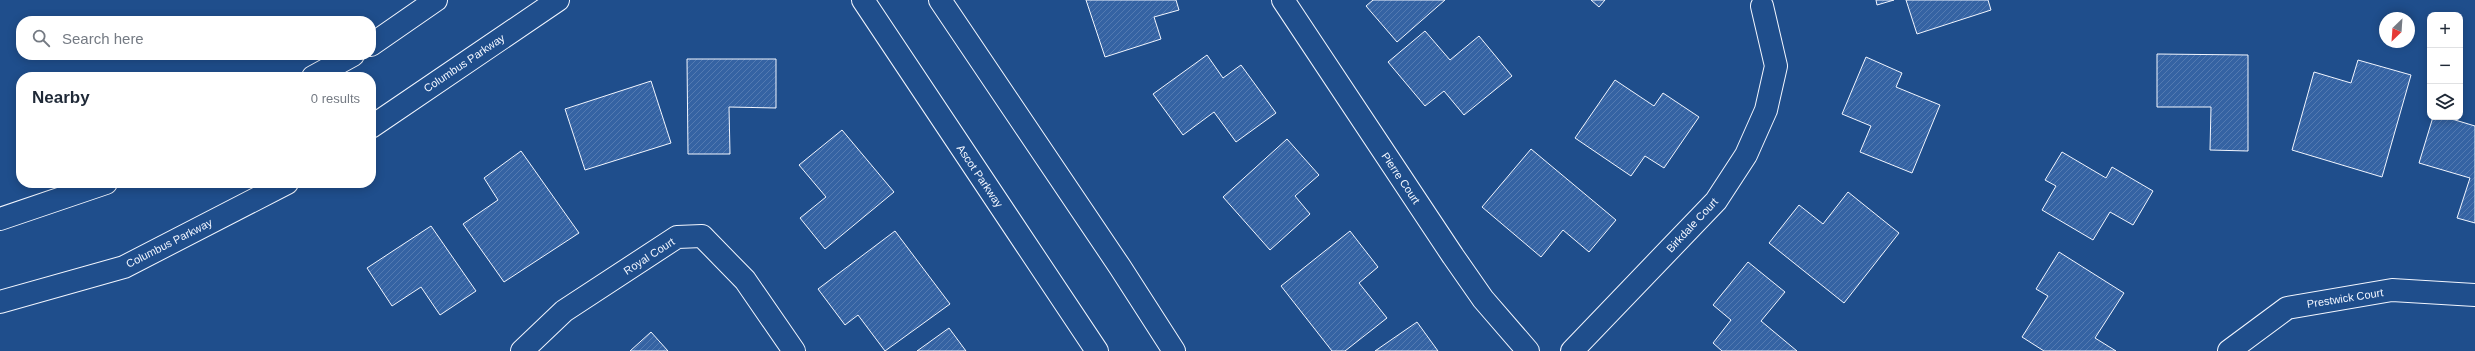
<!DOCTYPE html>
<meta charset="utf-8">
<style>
body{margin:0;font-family:Helvetica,sans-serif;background:#f6f6f7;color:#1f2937}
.controls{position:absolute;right:12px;top:12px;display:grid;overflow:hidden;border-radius:8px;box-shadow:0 2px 10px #0003}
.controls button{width:36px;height:36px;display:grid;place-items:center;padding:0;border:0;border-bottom:1px solid #e0e1e3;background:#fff;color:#1f2937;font:20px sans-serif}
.compass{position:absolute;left:2379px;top:12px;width:36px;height:36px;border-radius:50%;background:#fff;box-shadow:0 2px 10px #0003;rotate:205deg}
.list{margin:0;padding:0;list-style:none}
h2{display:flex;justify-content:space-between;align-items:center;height:52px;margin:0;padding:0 16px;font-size:17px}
h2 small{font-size:13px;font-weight:400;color:#747a83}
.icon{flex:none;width:22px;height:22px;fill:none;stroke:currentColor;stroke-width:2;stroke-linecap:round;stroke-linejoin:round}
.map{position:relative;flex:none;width:2475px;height:351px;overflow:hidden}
.search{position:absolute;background:#fff;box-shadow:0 2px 10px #0003;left:16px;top:16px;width:360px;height:44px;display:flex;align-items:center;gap:10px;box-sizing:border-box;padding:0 14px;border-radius:16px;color:#747a83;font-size:15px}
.panel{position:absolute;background:#fff;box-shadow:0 2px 10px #0003;left:16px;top:72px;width:360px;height:116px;border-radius:16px}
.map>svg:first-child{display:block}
.building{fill:url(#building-hatch);stroke:#f2f6ff}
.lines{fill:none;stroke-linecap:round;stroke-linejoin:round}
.street-casing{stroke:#f2f6ff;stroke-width:24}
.secondary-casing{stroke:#f2f6ff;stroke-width:24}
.primary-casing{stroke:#f2f6ff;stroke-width:24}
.street{stroke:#1f4e8c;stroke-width:22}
.secondary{stroke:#1f4e8c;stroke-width:22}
.primary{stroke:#1f4e8c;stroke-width:22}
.labels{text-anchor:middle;stroke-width:3;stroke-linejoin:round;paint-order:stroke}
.street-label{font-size:11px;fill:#f2f6ff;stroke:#1f4e8c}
</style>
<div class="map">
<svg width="2475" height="351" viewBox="0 0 2475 351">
<defs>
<pattern id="building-hatch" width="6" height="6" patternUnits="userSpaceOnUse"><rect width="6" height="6" fill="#3563a3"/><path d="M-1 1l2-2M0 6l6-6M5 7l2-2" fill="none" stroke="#537ab1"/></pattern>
</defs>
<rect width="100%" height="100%" fill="#1f4e8c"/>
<!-- building -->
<g class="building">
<path d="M1086 0H1176L1179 10 1154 17 1161 39 1105 57Z"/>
<path d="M1373 0H1445L1397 42 1366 6Z"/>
<path d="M1591 0H1605L1599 7Z"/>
<path d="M1876 0H1894L1877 5Z"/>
<path d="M1906 0H1988L1991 10 1917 34Z"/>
<path d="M1425 31 1450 60 1479 36 1512 76 1464 115 1444 91 1425 106 1388 62Z"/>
<path d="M2157 54 2248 55V151L2210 150 2211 107H2157Z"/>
<path d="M1207 55 1223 78 1241 65 1276 113 1236 142 1214 112 1183 135 1153 94Z"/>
<path d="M1866 57 1902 73 1896 87 1940 105 1912 173 1860 152 1871 126 1842 114Z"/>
<path d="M687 59H776V108L729 107 730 154H688Z"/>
<path d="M2358 60 2411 75 2382 177 2292 150 2314 72 2351 83Z"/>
<path d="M1615 80 1654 106 1663 93 1699 117 1664 168 1645 156 1631 176 1575 138Z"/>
<path d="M651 81 671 143 585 170 565 109Z"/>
<path d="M2433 117H2445L2475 126V223L2457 218 2470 178 2419 163Z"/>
<path d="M842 130 894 192 825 249 800 218 826 197 799 165Z"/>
<path d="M1287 139 1319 175 1295 196 1310 214 1270 250 1223 197Z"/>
<path d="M1531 149 1616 220 1589 252 1563 230 1541 257 1482 207Z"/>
<path d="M521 151 579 233 504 282 463 224 498 200 484 178Z"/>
<path d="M2062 152 2106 178 2112 167 2153 191 2133 225 2110 212 2093 240 2042 210 2056 186 2045 180Z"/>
<path d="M1848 192 1899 233 1844 303 1769 243 1799 205 1823 224Z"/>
<path d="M431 226 476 291 440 315 421 287 392 306 367 268Z"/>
<path d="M895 231 950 304 885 351 858 315 845 325 818 289Z"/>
<path d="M1350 231 1378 267 1359 283 1387 318 1345 351H1332L1281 286Z"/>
<path d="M2059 252 2124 293 2095 338 2116 351H2044L2022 337 2048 296 2036 289Z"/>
<path d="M1748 262 1785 292 1761 321 1797 351H1722L1713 343 1731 320 1713 305Z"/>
<path d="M1417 322 1438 351H1375Z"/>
<path d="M949 328 966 351H917Z"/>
<path d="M651 332 668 351H630Z"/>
</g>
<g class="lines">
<!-- street casing -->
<g class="street-casing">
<g id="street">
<path d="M1283 0 1453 256 1483 299 1528 351"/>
<path d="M522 351 564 311 677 237 702 236 745 280 794 351"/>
<path d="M1572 351 1716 201 1746 155 1766 110 1776 66 1762 6"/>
<path d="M2229 351 2287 308 2392 290 2475 295"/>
</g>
</g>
<!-- secondary casing -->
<g class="secondary-casing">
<g id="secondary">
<path d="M863 0 1097 351"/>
<path d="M940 0 1120 267 1174 351"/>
</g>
</g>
<!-- primary casing -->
<g class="primary-casing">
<g id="primary">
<path d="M371 45 436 0"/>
<path d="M313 77 353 55"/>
<path d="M371 127 558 0"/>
<path d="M0 219 106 183"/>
<path d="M0 302 124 267 287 183"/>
</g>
</g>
<!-- street -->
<use href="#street" class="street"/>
<!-- secondary -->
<use href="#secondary" class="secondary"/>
<!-- primary -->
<use href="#primary" class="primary"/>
</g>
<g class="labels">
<!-- street labels -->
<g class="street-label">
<text transform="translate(464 63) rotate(-34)" y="4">Columbus Parkway</text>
<text transform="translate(980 176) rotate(56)" y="4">Ascot Parkway</text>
<text transform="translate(1401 178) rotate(56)" y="4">Pierre Court</text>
<text transform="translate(1692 225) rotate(-47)" y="4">Birkdale Court</text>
<text transform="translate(169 243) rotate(-27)" y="4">Columbus Parkway</text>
<text transform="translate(649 256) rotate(-33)" y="4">Royal Court</text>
<text transform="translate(2345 298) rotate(-9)" y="4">Prestwick Court</text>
</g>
</g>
</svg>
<div class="controls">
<button>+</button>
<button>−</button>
<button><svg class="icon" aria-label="layers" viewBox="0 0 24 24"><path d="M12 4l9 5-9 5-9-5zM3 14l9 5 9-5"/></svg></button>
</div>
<svg class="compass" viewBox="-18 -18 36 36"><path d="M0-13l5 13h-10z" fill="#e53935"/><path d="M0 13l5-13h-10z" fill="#747a83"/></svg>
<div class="search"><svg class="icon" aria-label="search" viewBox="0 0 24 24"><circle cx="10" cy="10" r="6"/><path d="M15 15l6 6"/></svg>Search here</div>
<section class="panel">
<h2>Nearby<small>0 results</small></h2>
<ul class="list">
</ul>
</section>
</div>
